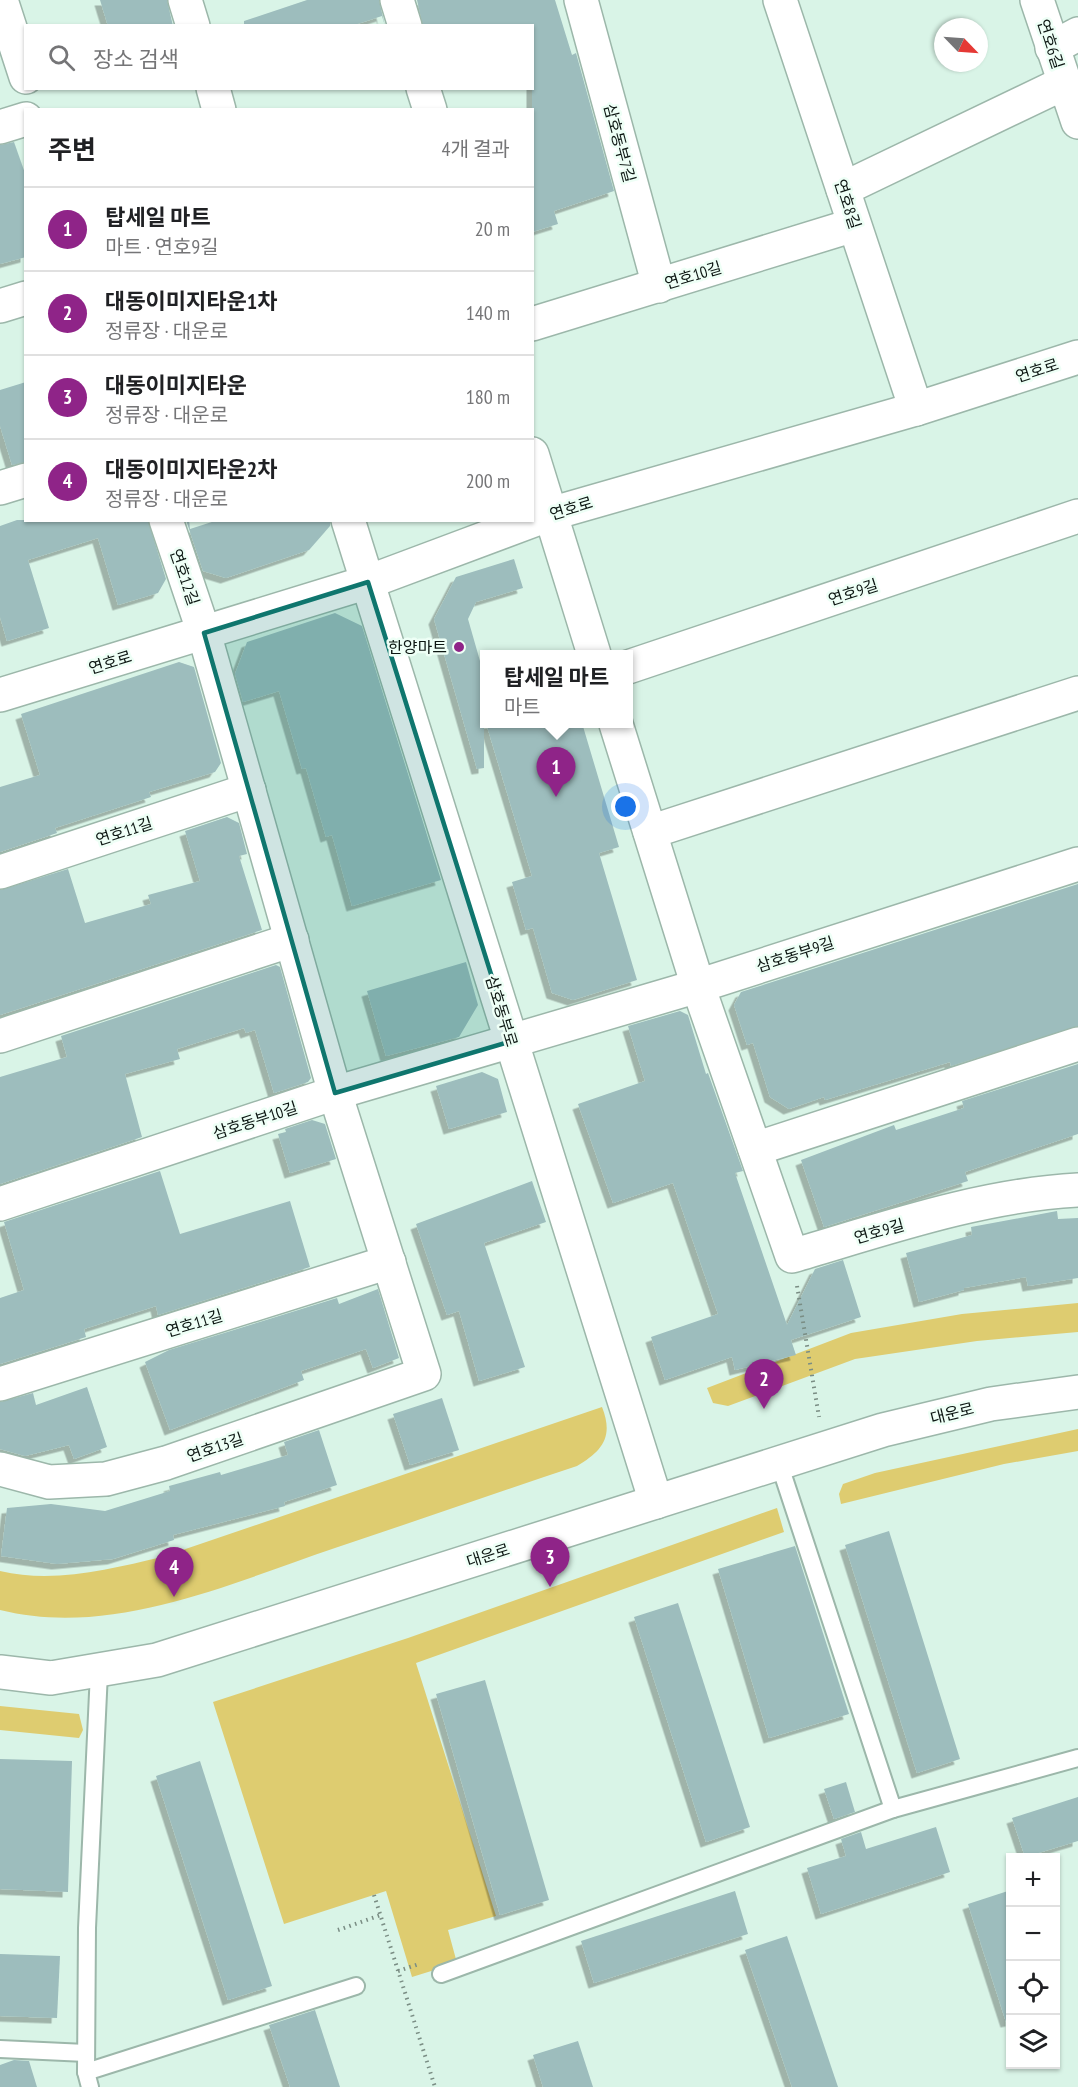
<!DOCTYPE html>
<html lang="ko">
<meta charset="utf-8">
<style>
body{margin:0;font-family:"PT Sans Narrow","Noto Sans KR",sans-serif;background:#f2f2f2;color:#202124}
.controls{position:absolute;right:18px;bottom:18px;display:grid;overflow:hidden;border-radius:0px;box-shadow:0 2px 4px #0004}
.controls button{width:54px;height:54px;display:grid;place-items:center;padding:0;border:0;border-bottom:2px solid #e0e0e0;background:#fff;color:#202124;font:30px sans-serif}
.compass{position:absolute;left:934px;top:18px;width:54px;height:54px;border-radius:50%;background:#fff;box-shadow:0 2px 4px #0004;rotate:115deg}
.you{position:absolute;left:626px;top:807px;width:21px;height:21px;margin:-15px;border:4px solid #fff;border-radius:50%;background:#1a73e8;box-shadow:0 0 0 9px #1a73e833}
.badge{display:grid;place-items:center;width:39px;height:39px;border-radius:50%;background:#8f2488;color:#fff;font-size:20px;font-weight:700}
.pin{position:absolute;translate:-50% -50px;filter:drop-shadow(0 2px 3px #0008)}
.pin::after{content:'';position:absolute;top:32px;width:21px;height:18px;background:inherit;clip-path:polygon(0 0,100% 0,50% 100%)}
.popup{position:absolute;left:480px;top:650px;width:153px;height:78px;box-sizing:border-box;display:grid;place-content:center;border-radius:0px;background:#fff;filter:drop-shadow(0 2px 4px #0005);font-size:20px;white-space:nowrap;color:#757577}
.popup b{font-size:22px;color:#202124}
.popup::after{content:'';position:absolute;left:50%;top:100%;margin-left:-12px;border:12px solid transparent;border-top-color:#fff}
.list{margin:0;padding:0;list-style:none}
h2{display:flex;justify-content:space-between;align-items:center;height:78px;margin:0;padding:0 24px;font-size:26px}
h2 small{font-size:20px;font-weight:400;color:#757577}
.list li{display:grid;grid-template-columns:39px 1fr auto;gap:18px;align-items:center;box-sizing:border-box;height:84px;padding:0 24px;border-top:2px solid #e0e0e0}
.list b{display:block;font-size:22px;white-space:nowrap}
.list p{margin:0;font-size:20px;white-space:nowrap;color:#757577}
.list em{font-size:20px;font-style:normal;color:#757577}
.icon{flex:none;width:33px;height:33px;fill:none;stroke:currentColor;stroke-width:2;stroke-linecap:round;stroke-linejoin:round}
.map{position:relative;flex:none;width:1078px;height:2087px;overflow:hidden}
.search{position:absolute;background:#fff;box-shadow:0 2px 4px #0004;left:24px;top:24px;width:510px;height:66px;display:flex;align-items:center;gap:15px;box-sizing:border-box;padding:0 21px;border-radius:0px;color:#757577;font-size:22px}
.panel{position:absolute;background:#fff;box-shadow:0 2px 4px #0004;left:24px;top:108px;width:510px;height:414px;border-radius:0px}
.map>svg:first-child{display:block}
.green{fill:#decc70}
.building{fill:#9dbdbd;filter:url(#shadow)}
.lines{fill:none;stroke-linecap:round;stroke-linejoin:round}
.service-casing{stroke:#9cb7aa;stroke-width:20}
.minor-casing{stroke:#9cb7aa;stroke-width:36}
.tertiary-casing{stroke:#9cb7aa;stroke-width:36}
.path{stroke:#7a8d84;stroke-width:4;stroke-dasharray:1.5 4.5;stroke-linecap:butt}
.service{stroke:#fff;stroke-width:16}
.minor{stroke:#fff;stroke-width:33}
.tertiary{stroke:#fff;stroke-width:33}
.marked{fill:#0f766e;fill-opacity:0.2;stroke:#0f766e;stroke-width:4.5;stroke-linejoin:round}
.poi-dot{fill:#8f2488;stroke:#eefff6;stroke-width:2}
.labels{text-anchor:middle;stroke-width:5;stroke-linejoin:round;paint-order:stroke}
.street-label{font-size:16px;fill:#0c1612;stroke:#eefff6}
.poi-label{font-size:16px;fill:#0c1612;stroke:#eefff6;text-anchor:end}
</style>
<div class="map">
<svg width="1078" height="2087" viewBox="0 0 1078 2087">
<defs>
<filter id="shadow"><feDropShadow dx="-5.5" dy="5.5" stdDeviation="0" flood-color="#0004"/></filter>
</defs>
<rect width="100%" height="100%" fill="#d9f4e7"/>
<!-- green -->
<g class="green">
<path d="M1078 1303V1332L977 1341 855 1359 728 1406 713 1403 707 1388 851 1333 962 1314Z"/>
<path d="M602 1407C614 1437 602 1451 577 1466 496 1493 416 1521 335 1548 231 1583 112 1638 0 1610V1571C54 1584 110 1569 162 1557Z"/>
<path d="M1078 1429V1451L1004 1464 841 1504 839 1494 843 1484 875 1473Z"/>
<path d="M777 1508 784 1532 416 1663 496 1916 448 1930 457 1963 412 1977 386 1891 284 1924 213 1702 408 1638Z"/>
<path d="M0 1706 79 1714 83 1730 79 1738 0 1730Z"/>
</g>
<!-- building -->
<g class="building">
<path d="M100 0H167L173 26H108Z"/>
<path d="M307 0H379L385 26 382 16 351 26H244V21Z"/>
<path d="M417 0H555L572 55 576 53 614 191 554 211 558 224 532 232V26H423Z"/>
<path d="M14 142 26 176V257L0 264V145Z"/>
<path d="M26 382V462L12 465 0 426V390Z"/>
<path d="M17 520H148L166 579 158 593 118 605 98 538 28 560 49 628 7 641 0 617V526Z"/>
<path d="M186 520H189L190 529 218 520H330V526L309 550 226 578 203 571Z"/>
<path d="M514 559 523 588 476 602 468 619 484 675V768L477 769 434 619 456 577Z"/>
<path d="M335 613 362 626 441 880 352 906 332 835 326 837 306 768 302 769 279 691 243 702 235 674 247 642Z"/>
<path d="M179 662 194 667 221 763 215 772 149 792 151 797 55 828 57 833 0 852V787L40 775 21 714Z"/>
<path d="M486 723H582L619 847 599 853 637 980 573 1000 552 993 533 928 526 930 512 882 532 876Z"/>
<path d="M227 817 239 823 247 854 239 856 262 930 0 1015V890L68 869 85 923 151 904 148 895 200 881 185 831Z"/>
<path d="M1078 884V1026L951 1066 950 1062 825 1100 824 1097 789 1109 770 1097 753 1043 747 1045 734 1005 741 992Z"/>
<path d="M466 962 478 1005 459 1037 386 1056 367 991Z"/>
<path d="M276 965 280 967 311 1078 308 1082 274 1093 255 1030 246 1033 244 1028 177 1049 180 1059 125 1074 142 1137 0 1184V1077L67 1057 61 1036Z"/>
<path d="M680 1011 688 1015 706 1074 708 1073 743 1171 735 1173 787 1325 815 1269 843 1260 861 1317 791 1340 796 1355 735 1370 732 1357 665 1380 651 1337 718 1314 673 1183 613 1203 578 1104 645 1081 628 1026Z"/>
<path d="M1078 1064V1134L965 1172 968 1181 824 1227 801 1160 894 1125 896 1130 964 1108 962 1101Z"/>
<path d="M482 1072 498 1079 507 1112 449 1129 436 1086Z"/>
<path d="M312 1120 325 1124 336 1159 290 1173 278 1134 286 1132 285 1129Z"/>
<path d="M160 1171 180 1234 290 1201 310 1267 158 1315 156 1306 84 1329 86 1337 0 1364V1298L24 1290 4 1222Z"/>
<path d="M532 1181 546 1222 484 1243 525 1367 479 1381 459 1311 447 1315 416 1224Z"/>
<path d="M1057 1211 1058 1219 1078 1218V1278L1028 1286 1026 1277 964 1288V1290L919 1302 906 1253 972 1235 971 1227Z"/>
<path d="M378 1289 399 1358 373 1368 366 1349 301 1371 304 1380 170 1430 145 1362 169 1350 337 1298 339 1304Z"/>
<path d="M87 1387 107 1447 74 1459 69 1445 25 1456 0 1449V1402L33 1393 36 1405Z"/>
<path d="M442 1398 459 1450 410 1465 393 1414Z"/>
<path d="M319 1430 337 1485 284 1502 285 1506 173 1535 174 1540 113 1559 57 1564 1 1556 7 1508 51 1504 105 1511 170 1491 169 1486 220 1472 221 1475 288 1455 284 1442Z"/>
<path d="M889 1531 960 1759 917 1773 845 1545Z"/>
<path d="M795 1546 849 1714 769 1738 718 1569Z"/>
<path d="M678 1603 750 1827 706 1842 634 1617Z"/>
<path d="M485 1680 549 1900 500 1915 436 1694Z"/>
<path d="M0 1759 72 1761 68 1892 0 1889Z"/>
<path d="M200 1761 272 1986 228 2000 156 1776Z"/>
<path d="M846 1782 855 1812 834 1819 824 1789Z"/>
<path d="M1078 1797V1841L1025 1857 1012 1818Z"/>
<path d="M936 1827 950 1872 821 1914 807 1868 846 1856 841 1839 861 1832 866 1849Z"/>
<path d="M1011 1890V2021L1006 2022 968 1904Z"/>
<path d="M735 1891 748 1934 594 1983 581 1941Z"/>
<path d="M787 1936 838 2087H792L745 1950Z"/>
<path d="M0 1954 60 1956 57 2018 0 2016Z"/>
<path d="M315 2010 340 2087H290L269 2025Z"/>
<path d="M578 2041 593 2087H543L533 2055Z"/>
<path d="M14 2060 29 2061 37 2087H0V2065Z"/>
</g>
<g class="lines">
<!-- service casing -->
<g class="service-casing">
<g id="service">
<path d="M779 1463 893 1809 1078 1758"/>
<path d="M441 1974 893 1809"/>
<path d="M0 2049 86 2053"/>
<path d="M86 2072 356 1986"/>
<path d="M90 2087 86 2072 87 1928 99 1672"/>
</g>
</g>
<!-- minor casing -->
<g class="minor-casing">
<g id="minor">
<path d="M1 0 26 77"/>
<path d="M397 0 405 26"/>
<path d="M581 0 659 286"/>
<path d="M780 0 916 409"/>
<path d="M1037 0 1078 122"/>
<path d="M1052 48 1078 34"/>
<path d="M423 88 430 110"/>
<path d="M0 127 26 119"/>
<path d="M843 189 1064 83"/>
<path d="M0 306 26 298"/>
<path d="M532 324 854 225"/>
<path d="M532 454 594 654"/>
<path d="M0 488 26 480"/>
<path d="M628 667 1078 516"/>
<path d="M616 724 698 986 792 1256C884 1229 981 1195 1078 1190"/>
<path d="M650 832 1078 693"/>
<path d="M0 872 249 790"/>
<path d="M0 1036 292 940"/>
<path d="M755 1149 1078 1044"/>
<path d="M0 1204 335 1093 698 986 1078 864"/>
<path d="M0 1384 389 1262"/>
<path d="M0 1469 49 1482 106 1479 166 1463 424 1374 335 1093 204 633 166 520"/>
</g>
</g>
<!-- tertiary casing -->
<g class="tertiary-casing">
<g id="tertiary">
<path d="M185 0 193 26"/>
<path d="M213 88 219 110"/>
<path d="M348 520 656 1502"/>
<path d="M0 695 368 582 550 514 916 409 1078 357"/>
<path d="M0 1672 51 1678 157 1660 883 1430 991 1404 1078 1392"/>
</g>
</g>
<!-- path -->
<g class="path">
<path d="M797 1286 819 1417"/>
<path d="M374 1895 435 2087"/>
<path d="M338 1930 381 1915"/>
<path d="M398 1971 419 1964"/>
</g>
<!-- service -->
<use href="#service" class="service"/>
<!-- minor -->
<use href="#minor" class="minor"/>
<!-- tertiary -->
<use href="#tertiary" class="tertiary"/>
</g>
<!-- marked area -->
<path class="marked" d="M368 582 512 1041 335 1093 204 633Z"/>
<!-- markers -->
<circle class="poi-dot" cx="459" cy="647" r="6"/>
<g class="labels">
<!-- street labels -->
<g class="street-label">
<text transform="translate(1051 44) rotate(72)" y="6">연호6길</text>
<text transform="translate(620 143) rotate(75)" y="6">삼호동부7길</text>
<text transform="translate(848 204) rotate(72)" y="6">연호8길</text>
<text transform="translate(693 275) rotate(-17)" y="6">연호10길</text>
<text transform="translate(1037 370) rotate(-18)" y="6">연호로</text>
<text transform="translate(571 508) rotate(-17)" y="6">연호로</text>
<text transform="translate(185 577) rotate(71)" y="6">연호12길</text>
<text transform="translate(853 592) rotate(-18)" y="6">연호9길</text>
<text transform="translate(110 662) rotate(-17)" y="6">연호로</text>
<text transform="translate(124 831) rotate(-18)" y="6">연호11길</text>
<text transform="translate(795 954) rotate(-18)" y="6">삼호동부9길</text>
<text transform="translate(502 1011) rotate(73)" y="6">삼호동부로</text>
<text transform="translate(255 1120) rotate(-18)" y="6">삼호동부10길</text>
<text transform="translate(879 1231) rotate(-16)" y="6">연호9길</text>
<text transform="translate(194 1323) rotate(-17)" y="6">연호11길</text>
<text transform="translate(952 1413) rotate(-14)" y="6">대운로</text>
<text transform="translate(215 1447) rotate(-19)" y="6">연호13길</text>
<text transform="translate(488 1555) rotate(-18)" y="6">대운로</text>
</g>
<!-- poi labels -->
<g class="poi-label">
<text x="447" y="653">한양마트</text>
</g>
</g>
</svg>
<div class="controls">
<button>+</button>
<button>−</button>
<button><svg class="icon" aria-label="locate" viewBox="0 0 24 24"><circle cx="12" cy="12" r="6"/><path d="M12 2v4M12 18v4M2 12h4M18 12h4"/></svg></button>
<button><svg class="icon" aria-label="layers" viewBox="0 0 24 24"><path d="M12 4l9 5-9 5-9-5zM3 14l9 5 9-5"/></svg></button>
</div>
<svg class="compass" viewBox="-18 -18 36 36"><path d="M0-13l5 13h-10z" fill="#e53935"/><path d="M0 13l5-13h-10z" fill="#757577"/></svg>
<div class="you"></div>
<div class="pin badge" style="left:556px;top:797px">1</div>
<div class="popup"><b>탑세일 마트</b>마트</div>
<div class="pin badge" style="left:764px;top:1409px">2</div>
<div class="pin badge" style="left:550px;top:1587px">3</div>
<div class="pin badge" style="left:174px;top:1597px">4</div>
<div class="search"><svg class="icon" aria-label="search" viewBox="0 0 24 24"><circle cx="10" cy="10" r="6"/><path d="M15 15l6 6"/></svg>장소 검색</div>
<section class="panel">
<h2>주변<small>4개 결과</small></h2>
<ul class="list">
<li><span class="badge">1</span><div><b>탑세일 마트</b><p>마트 · 연호9길</p></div><em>20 m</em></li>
<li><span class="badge">2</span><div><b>대동이미지타운1차</b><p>정류장 · 대운로</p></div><em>140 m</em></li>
<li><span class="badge">3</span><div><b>대동이미지타운</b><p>정류장 · 대운로</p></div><em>180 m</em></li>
<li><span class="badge">4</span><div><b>대동이미지타운2차</b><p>정류장 · 대운로</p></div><em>200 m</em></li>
</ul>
</section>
</div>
